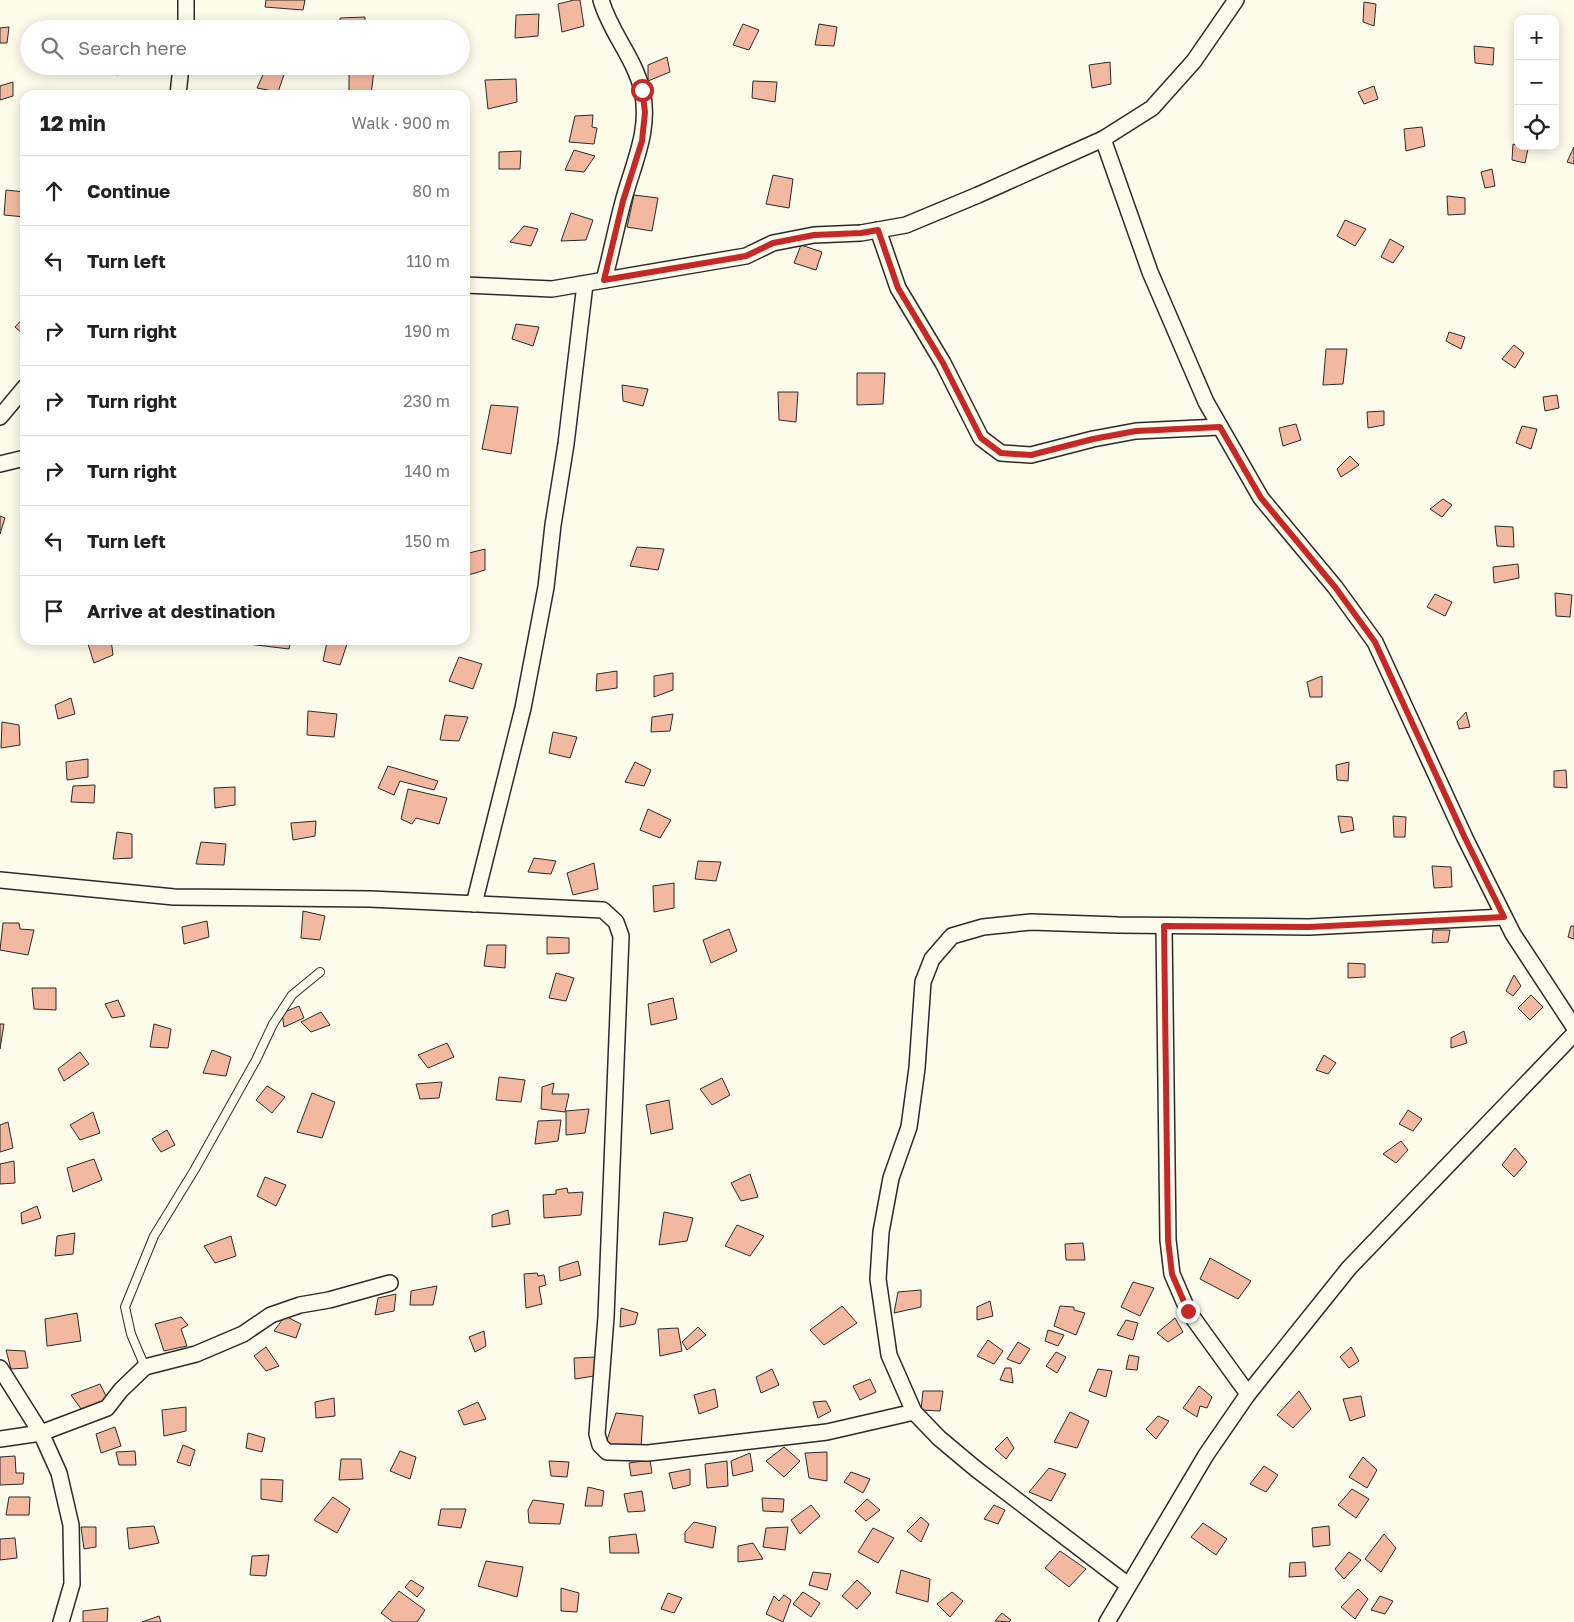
<!DOCTYPE html>
<meta charset="utf-8">
<style>
body{margin:0;font-family:"Golos Text",sans-serif;background:#f2f2f2;color:#222}
.controls{position:absolute;right:15px;top:15px;display:grid;overflow:hidden;border-radius:10px;box-shadow:0 2px 12px #0003}
.controls button{width:45px;height:45px;display:grid;place-items:center;padding:0;border:0;border-bottom:1px solid #e0e0e0;background:#fff;color:#222;font:25px sans-serif}
.stop{position:absolute;width:15px;height:15px;margin:-11px;border:4px solid #c62828;border-radius:50%;background:#fff}
.stop.end{background:#c62828;border-color:#fff;box-shadow:0 1px 5px #0008}
.list{margin:0;padding:0;list-style:none}
h2{display:flex;justify-content:space-between;align-items:center;height:65px;margin:0;padding:0 20px;font-size:21px}
h2 small{font-size:16px;font-weight:400;color:#767676}
.list li{display:grid;grid-template-columns:32px 1fr auto;gap:15px;align-items:center;box-sizing:border-box;height:70px;padding:0 20px;border-top:1px solid #e0e0e0}
.list b{display:block;font-size:19px;white-space:nowrap}
.list em{font-size:16px;font-style:normal;color:#767676}
.icon{flex:none;width:28px;height:28px;fill:none;stroke:currentColor;stroke-width:2;stroke-linecap:round;stroke-linejoin:round}
.map{position:relative;flex:none;width:1574px;height:1622px;overflow:hidden}
.search{position:absolute;background:#fff;box-shadow:0 2px 12px #0003;left:20px;top:20px;width:450px;height:55px;display:flex;align-items:center;gap:12px;box-sizing:border-box;padding:0 18px;border-radius:28px;color:#767676;font-size:19px}
.panel{position:absolute;background:#fff;box-shadow:0 2px 12px #0003;left:20px;top:90px;width:450px;height:555px;border-radius:15px}
.map>svg:first-child{display:block}
.building{fill:#f2b8a0;stroke:#2b2b2b}
.lines{fill:none;stroke-linecap:round;stroke-linejoin:round}
.lane-casing{stroke:#2b2b2b;stroke-width:10}
.street-casing{stroke:#2b2b2b;stroke-width:18}
.lane{stroke:#fdfbea;stroke-width:8}
.street{stroke:#fdfbea;stroke-width:15}
.route{stroke:#c62828;stroke-width:6}
</style>
<div class="map">
<svg width="1574" height="1622" viewBox="0 0 1574 1622">
<rect width="100%" height="100%" fill="#fdfbea"/>
<!-- building -->
<g class="building">
<path d="M266 0H305L303 10 265 7Z"/>
<path d="M574 0H580L584 26 562 32 558 4Z"/>
<path d="M1364 2 1376 4 1374 26 1363 22Z"/>
<path d="M539 14 538 36 515 38 516 15Z"/>
<path d="M365 17V29H340V18Z"/>
<path d="M743 24 759 30 749 50 733 45Z"/>
<path d="M819 24 837 27 834 46 815 45Z"/>
<path d="M9 27 7 43H0V28Z"/>
<path d="M1474 46 1494 48 1493 65 1475 63Z"/>
<path d="M667 57 670 72 648 81V65Z"/>
<path d="M1110 62 1111 84 1092 88 1089 65Z"/>
<path d="M115 66H134V69L117 75Z"/>
<path d="M267 66 286 69 278 92 257 88Z"/>
<path d="M349 69 374 70 371 95H349Z"/>
<path d="M516 79 517 102 488 109 485 80Z"/>
<path d="M753 81 777 82 775 102 752 98Z"/>
<path d="M13 82V96L0 100V86Z"/>
<path d="M1374 86 1378 99 1364 104 1358 92Z"/>
<path d="M593 115 592 127 597 128 594 144 569 142 575 116Z"/>
<path d="M1422 127 1425 146 1406 151 1404 129Z"/>
<path d="M1513 144 1528 149 1525 163 1512 160Z"/>
<path d="M1574 147V164L1567 162Z"/>
<path d="M574 150 595 156 584 172 565 170Z"/>
<path d="M521 151 520 169H499V152Z"/>
<path d="M1492 169 1495 186 1485 188 1481 172Z"/>
<path d="M773 175 793 179 789 208 766 204Z"/>
<path d="M6 190 25 192V217L4 215Z"/>
<path d="M634 195 658 198 652 231 627 227Z"/>
<path d="M1447 196 1465 198V214L1448 215Z"/>
<path d="M571 213 593 220 586 240 561 241Z"/>
<path d="M1345 220 1366 229 1355 246 1337 236Z"/>
<path d="M524 226 538 229 531 246 510 242Z"/>
<path d="M1390 239 1404 247 1393 263 1381 257Z"/>
<path d="M801 245 822 252 816 270 794 263Z"/>
<path d="M25 316V336L15 327Z"/>
<path d="M516 324 539 327 533 346 512 339Z"/>
<path d="M1449 332 1465 337 1461 349 1446 341Z"/>
<path d="M1514 345 1524 353 1515 368 1502 359Z"/>
<path d="M1326 349H1347L1343 384 1323 385Z"/>
<path d="M857 373H885L883 404 857 405Z"/>
<path d="M622 385 648 389 643 406 623 401Z"/>
<path d="M778 392H798L796 422 779 420Z"/>
<path d="M1557 395 1559 408 1545 411 1543 397Z"/>
<path d="M491 405 518 407 511 454 482 449Z"/>
<path d="M1384 411V425L1368 428 1367 412Z"/>
<path d="M1296 424 1301 440 1283 446 1279 428Z"/>
<path d="M1522 426 1537 429 1531 449 1516 443Z"/>
<path d="M1350 456 1359 465 1341 477 1337 469Z"/>
<path d="M1443 499 1452 505 1442 517 1430 509Z"/>
<path d="M0 516 5 518 0 534Z"/>
<path d="M1495 526 1513 527 1514 547 1497 546Z"/>
<path d="M637 547 664 549 658 570 630 566Z"/>
<path d="M485 549V570L465 576V554Z"/>
<path d="M1518 564 1519 578 1494 583 1493 567Z"/>
<path d="M1555 593 1572 595 1570 617 1556 616Z"/>
<path d="M1435 594 1452 602 1445 616 1427 607Z"/>
<path d="M101 640H111L113 655 94 663 88 644Z"/>
<path d="M249 640H291L289 649 248 644Z"/>
<path d="M327 642 347 644 340 665 323 661Z"/>
<path d="M459 657 482 664 473 689 449 681Z"/>
<path d="M617 671V688L596 691 597 674Z"/>
<path d="M673 673V690L654 697V676Z"/>
<path d="M1322 676V697H1310L1307 682Z"/>
<path d="M71 698 75 714 58 719 55 705Z"/>
<path d="M308 711 337 714 334 737 307 735Z"/>
<path d="M1466 712 1470 727 1459 729 1457 722Z"/>
<path d="M673 714 670 731 651 732 652 717Z"/>
<path d="M445 715 468 717 459 741 440 740Z"/>
<path d="M2 722 19 725 20 745 1 748Z"/>
<path d="M553 732 577 737 570 758 549 753Z"/>
<path d="M88 759V777L67 780 66 762Z"/>
<path d="M635 762 651 770 644 786 625 782Z"/>
<path d="M1349 762 1348 781 1337 780 1336 765Z"/>
<path d="M388 766 438 781 434 790 400 781 394 795 378 788Z"/>
<path d="M1566 770 1567 788 1554 787V771Z"/>
<path d="M95 785 94 803 71 802 73 786Z"/>
<path d="M235 787V805L215 808 214 788Z"/>
<path d="M408 789 447 798 439 824 416 818 412 824 401 819Z"/>
<path d="M648 809 671 820 660 838 640 830Z"/>
<path d="M1338 816 1352 817 1354 830 1341 833Z"/>
<path d="M1393 816 1406 817 1405 837H1394Z"/>
<path d="M316 821 315 836 293 840 291 823Z"/>
<path d="M117 832 132 834V858L113 859Z"/>
<path d="M201 842 226 844 224 865 196 864Z"/>
<path d="M534 858 556 861 551 874 528 872Z"/>
<path d="M698 861 721 862 716 881 695 879Z"/>
<path d="M594 863 598 889 573 895 567 873Z"/>
<path d="M1432 866 1451 867 1452 887 1434 888Z"/>
<path d="M674 883V908L654 912 653 886Z"/>
<path d="M303 911 325 916 320 940 301 938Z"/>
<path d="M207 921 209 937 184 944 182 927Z"/>
<path d="M3 923H19L20 929 34 930 28 955 0 950Z"/>
<path d="M1571 926H1574V939L1568 937Z"/>
<path d="M729 929 737 951 711 963 703 940Z"/>
<path d="M1433 930H1450L1448 942 1432 943Z"/>
<path d="M547 937 569 938V953L547 954Z"/>
<path d="M487 945H506L505 968 484 966Z"/>
<path d="M1348 963 1365 964V977L1348 978Z"/>
<path d="M556 973 574 978 566 1001 549 998Z"/>
<path d="M1514 975 1521 986 1513 996 1506 991Z"/>
<path d="M32 988H56V1010L34 1009Z"/>
<path d="M1531 995 1543 1007 1530 1020 1518 1008Z"/>
<path d="M673 998 677 1019 651 1025 648 1004Z"/>
<path d="M118 1000 125 1016 112 1018 105 1004Z"/>
<path d="M299 1006 304 1018 284 1027 282 1013Z"/>
<path d="M321 1012 330 1025 311 1032 301 1022Z"/>
<path d="M0 1024H4L0 1049Z"/>
<path d="M154 1024 171 1029 168 1048 150 1047Z"/>
<path d="M1464 1031 1467 1043 1451 1048V1038Z"/>
<path d="M447 1043 454 1057 428 1068 418 1055Z"/>
<path d="M212 1050 231 1057 226 1076 203 1073Z"/>
<path d="M80 1052 89 1064 64 1081 58 1069Z"/>
<path d="M1324 1055 1336 1063 1328 1074 1316 1070Z"/>
<path d="M499 1077 525 1080 521 1102 496 1100Z"/>
<path d="M722 1078 730 1095 712 1105 700 1089Z"/>
<path d="M442 1082 439 1098 420 1099 416 1084Z"/>
<path d="M554 1083 552 1094H569L565 1112 541 1109 542 1087Z"/>
<path d="M267 1086 285 1097 272 1113 256 1100Z"/>
<path d="M312 1093 335 1102 322 1138 297 1132Z"/>
<path d="M669 1100 673 1129 651 1134 646 1105Z"/>
<path d="M589 1109 585 1133 566 1135V1111Z"/>
<path d="M1408 1110 1422 1119 1413 1131 1399 1124Z"/>
<path d="M93 1112 100 1133 80 1140 70 1125Z"/>
<path d="M561 1120 558 1141 535 1144 538 1121Z"/>
<path d="M8 1122 13 1148 0 1152V1125Z"/>
<path d="M167 1130 175 1145 161 1152 152 1139Z"/>
<path d="M1401 1141 1408 1150 1396 1163 1383 1154Z"/>
<path d="M1515 1148 1527 1162 1514 1177 1502 1165Z"/>
<path d="M94 1159 102 1180 73 1192 67 1168Z"/>
<path d="M14 1161 15 1183 0 1184V1164Z"/>
<path d="M750 1174 758 1197 741 1201 731 1183Z"/>
<path d="M265 1177 286 1185 276 1206 257 1196Z"/>
<path d="M567 1188 568 1193 583 1192 581 1215 544 1218 543 1195 556 1194V1190Z"/>
<path d="M37 1206 41 1218 22 1224 21 1213Z"/>
<path d="M508 1210 510 1224 492 1227V1215Z"/>
<path d="M664 1212 693 1218 687 1241 659 1245Z"/>
<path d="M737 1225 764 1236 750 1256 725 1246Z"/>
<path d="M75 1233 73 1254 55 1256 57 1236Z"/>
<path d="M231 1236 236 1256 215 1263 204 1246Z"/>
<path d="M1083 1243 1085 1260H1066L1065 1244Z"/>
<path d="M1210 1258 1251 1281 1238 1299 1200 1279Z"/>
<path d="M578 1261 581 1275 560 1281 559 1267Z"/>
<path d="M537 1273 538 1276 544 1275 546 1285 539 1287 542 1304 526 1308 524 1274Z"/>
<path d="M1133 1282 1154 1288 1140 1316 1121 1307Z"/>
<path d="M437 1286 433 1305H410L411 1291Z"/>
<path d="M921 1290V1307L894 1313 898 1292Z"/>
<path d="M396 1294 394 1311 375 1315 378 1298Z"/>
<path d="M990 1301 993 1316 977 1320V1307Z"/>
<path d="M842 1306 857 1323 824 1345 810 1330Z"/>
<path d="M1060 1306 1074 1307V1310L1085 1313 1076 1335 1054 1326Z"/>
<path d="M621 1308 638 1313 635 1324 620 1327Z"/>
<path d="M77 1313 81 1341 47 1346 45 1319Z"/>
<path d="M285 1316 301 1324 296 1338 274 1331Z"/>
<path d="M181 1317 188 1325 181 1329 187 1346 164 1351 155 1324Z"/>
<path d="M1175 1318 1183 1332 1168 1342 1157 1333Z"/>
<path d="M1126 1320 1138 1323 1133 1340 1117 1335Z"/>
<path d="M698 1327 706 1335 687 1350 682 1342Z"/>
<path d="M678 1328 682 1351 660 1356 658 1329Z"/>
<path d="M1048 1330 1064 1335 1058 1346 1045 1341Z"/>
<path d="M484 1331 486 1346 475 1352 469 1337Z"/>
<path d="M988 1340 1003 1351 994 1364 977 1356Z"/>
<path d="M1018 1342 1030 1349 1020 1364 1007 1359Z"/>
<path d="M266 1347 279 1366 266 1371 254 1356Z"/>
<path d="M1351 1347 1359 1361 1349 1368 1340 1357Z"/>
<path d="M6 1350 25 1351 28 1368 11 1369Z"/>
<path d="M1056 1352 1066 1357 1057 1373 1046 1366Z"/>
<path d="M1129 1355 1139 1357 1137 1370 1126 1369Z"/>
<path d="M596 1357 594 1376 575 1379 574 1358Z"/>
<path d="M1005 1368H1011L1013 1383 1000 1380Z"/>
<path d="M772 1369 779 1385 761 1393 756 1377Z"/>
<path d="M1098 1369 1112 1371 1106 1397 1089 1391Z"/>
<path d="M870 1379 876 1392 860 1400 853 1386Z"/>
<path d="M100 1384 109 1402 84 1413 71 1395Z"/>
<path d="M1199 1386 1212 1397 1207 1408 1200 1406 1197 1417 1183 1408Z"/>
<path d="M715 1389 718 1407 699 1414 694 1395Z"/>
<path d="M923 1391H943L940 1411 921 1410Z"/>
<path d="M1299 1391 1311 1409 1293 1428 1277 1415Z"/>
<path d="M1361 1396 1365 1416 1350 1421 1343 1399Z"/>
<path d="M334 1398 335 1416 316 1418 315 1402Z"/>
<path d="M826 1401 831 1411 818 1418 813 1402Z"/>
<path d="M478 1402 486 1419 464 1425 458 1411Z"/>
<path d="M186 1407V1431L164 1436 162 1410Z"/>
<path d="M1070 1412 1089 1421 1077 1448 1054 1442Z"/>
<path d="M616 1413 643 1416 641 1448 605 1446Z"/>
<path d="M1158 1416 1169 1421 1156 1439 1146 1429Z"/>
<path d="M115 1427 121 1446 101 1453 96 1434Z"/>
<path d="M248 1433 265 1438 262 1452 246 1448Z"/>
<path d="M1007 1437 1014 1448 1006 1459 995 1449Z"/>
<path d="M183 1445 195 1450 190 1466 177 1462Z"/>
<path d="M784 1447 800 1461 784 1477 766 1461Z"/>
<path d="M135 1451 136 1465H119L116 1452Z"/>
<path d="M400 1451 416 1457 410 1479 390 1471Z"/>
<path d="M827 1452V1481L809 1478 805 1453Z"/>
<path d="M750 1453 753 1471 733 1476 731 1461Z"/>
<path d="M15 1456 16 1473H24L23 1484 0 1485V1457Z"/>
<path d="M1363 1457 1377 1470 1367 1488 1349 1477Z"/>
<path d="M341 1459H361L363 1479 339 1480Z"/>
<path d="M650 1460 652 1473 631 1476 629 1463Z"/>
<path d="M549 1461 569 1462 567 1477 551 1476Z"/>
<path d="M727 1461 728 1486 707 1488 705 1464Z"/>
<path d="M1264 1466 1278 1475 1266 1492 1250 1484Z"/>
<path d="M1049 1468 1066 1474 1051 1501 1029 1492Z"/>
<path d="M690 1469V1485L673 1489 669 1473Z"/>
<path d="M851 1472 870 1479 863 1493 844 1482Z"/>
<path d="M261 1479 283 1480 282 1502 261 1499Z"/>
<path d="M588 1487 604 1491 602 1506H585Z"/>
<path d="M1352 1489 1369 1499 1356 1518 1338 1505Z"/>
<path d="M642 1491 645 1511 628 1512 624 1494Z"/>
<path d="M9 1497H30L29 1515H6Z"/>
<path d="M333 1497 350 1509 337 1533 314 1520Z"/>
<path d="M762 1498 784 1499 783 1512 763 1511Z"/>
<path d="M867 1499 880 1510 866 1521 855 1511Z"/>
<path d="M533 1500 564 1504 560 1524 529 1523 528 1510Z"/>
<path d="M811 1505 820 1516 800 1534 791 1520Z"/>
<path d="M994 1505 1005 1510 998 1524 984 1519Z"/>
<path d="M441 1509H466L461 1528 438 1525Z"/>
<path d="M921 1517 929 1524 921 1542 907 1531Z"/>
<path d="M694 1522 716 1527 713 1548 685 1542V1532Z"/>
<path d="M1203 1523 1227 1539 1216 1555 1191 1537Z"/>
<path d="M154 1526 159 1543 129 1549 127 1528Z"/>
<path d="M1329 1526 1330 1545 1313 1547 1312 1528Z"/>
<path d="M81 1527H96V1547L84 1549Z"/>
<path d="M788 1527 785 1550 763 1547 766 1528Z"/>
<path d="M873 1528 894 1538 878 1563 858 1552Z"/>
<path d="M636 1534 639 1553H610L609 1537Z"/>
<path d="M1384 1534 1396 1548 1381 1572 1365 1559Z"/>
<path d="M15 1538 17 1558 0 1560V1539Z"/>
<path d="M753 1543 763 1559 738 1562V1546Z"/>
<path d="M1060 1551 1086 1569 1069 1587 1045 1568Z"/>
<path d="M1349 1552 1361 1560 1344 1579 1335 1569Z"/>
<path d="M269 1555 266 1576 250 1575 252 1556Z"/>
<path d="M486 1561 523 1567 517 1597 478 1586Z"/>
<path d="M1305 1562 1306 1576 1289 1577 1290 1563Z"/>
<path d="M901 1570 930 1579 928 1602 896 1593Z"/>
<path d="M813 1572 831 1574 827 1590 809 1585Z"/>
<path d="M411 1580 424 1588 417 1597 405 1587Z"/>
<path d="M857 1580 871 1593 857 1609 842 1596Z"/>
<path d="M561 1588 579 1593 577 1612 561 1611Z"/>
<path d="M1358 1589 1368 1599 1355 1619 1341 1607Z"/>
<path d="M399 1591 425 1610 417 1622H393L381 1613Z"/>
<path d="M803 1592 820 1603 811 1617 793 1604Z"/>
<path d="M952 1592 963 1601 950 1617 937 1604Z"/>
<path d="M668 1593 682 1598 674 1613 661 1609Z"/>
<path d="M784 1595 791 1600 783 1622 766 1614 774 1596 779 1601Z"/>
<path d="M1380 1596 1393 1601 1385 1614 1371 1610Z"/>
<path d="M108 1608 107 1622H83V1611Z"/>
<path d="M1002 1613 1011 1620 1009 1622 995 1621Z"/>
<path d="M159 1616 161 1622H142Z"/>
</g>
<g class="lines">
<!-- lane casing -->
<g class="lane-casing">
<path id="lane" d="M145 1367 131 1334 125 1307 154 1236 195 1169 256 1060 273 1024 292 995 320 972"/>
</g>
<!-- street casing -->
<g class="street-casing">
<g id="street">
<path d="M601 0C610 32 634 57 642 90 651 130 633 164 623 202 616 228 611 254 604 280"/>
<path d="M186 29V0"/>
<path d="M178 95 181 66"/>
<path d="M1103 139 1150 272 1206 402 1261 498 1335 587 1375 642 1465 838 1513 934 1574 1027"/>
<path d="M878 230 898 288 943 363 981 438 1001 453 1031 455 1093 439 1136 431 1220 427"/>
<path d="M465 285 552 289 746 256 773 243 814 235 861 233 906 225 978 195 1103 139 1152 108 1194 61 1236 0"/>
<path d="M0 417 25 387"/>
<path d="M0 464 25 458"/>
<path d="M0 880 174 897 370 899 603 910 616 922 621 936 606 1317 597 1434 600 1445 607 1452 648 1453 827 1432 914 1412"/>
<path d="M474 904 523 708 546 587 553 525 566 444 585 284"/>
<path d="M1164 926 1168 1240 1172 1274 1188 1311 1248 1394"/>
<path d="M0 1368 41 1433 59 1473 71 1525 72 1584 61 1622"/>
<path d="M0 1439 41 1433 107 1408 121 1390 145 1367 196 1354 243 1334 271 1315 300 1305 329 1300 390 1283"/>
<path d="M1128 1585 976 1469 939 1438 914 1412 889 1355 878 1279 881 1232 891 1178 909 1127 917 1068 923 982 932 959 952 936 983 927 1031 922 1118 925 1309 927 1504 917"/>
<path d="M1107 1622 1206 1455 1248 1394 1349 1268 1574 1034"/>
</g>
</g>
<!-- lane -->
<use href="#lane" class="lane"/>
<!-- street -->
<use href="#street" class="street"/>
</g>
<g class="lines">
<!-- route -->
<path class="route" d="M642 90 645 112 642 141 623 201 604 280 746 256 773 243 814 235 861 233 878 230 898 288 943 363 981 438 1001 453 1031 455 1093 439 1136 431 1220 427 1261 498 1335 587 1375 642 1465 838 1504 917 1309 927 1164 926 1168 1240 1172 1274 1188 1311"/>
</g>
</svg>
<div class="controls">
<button>+</button>
<button>−</button>
<button><svg class="icon" aria-label="locate" viewBox="0 0 24 24"><circle cx="12" cy="12" r="6"/><path d="M12 2v4M12 18v4M2 12h4M18 12h4"/></svg></button>
</div>
<div class="stop" style="left:642px;top:90px"></div>
<div class="stop end" style="left:1188px;top:1311px"></div>
<div class="search"><svg class="icon" aria-label="search" viewBox="0 0 24 24"><circle cx="10" cy="10" r="6"/><path d="M15 15l6 6"/></svg>Search here</div>
<section class="panel">
<h2>12 min<small>Walk · 900 m</small></h2>
<ul class="list">
<li><svg class="icon" aria-label="ahead" viewBox="0 0 24 24"><path d="M12 20V5M6 11l6-6 6 6"/></svg><div><b>Continue</b></div><em>80 m</em></li>
<li><svg class="icon" aria-label="left" viewBox="0 0 24 24"><path d="M17 20v-9H6M10 6l-5 5 5 5"/></svg><div><b>Turn left</b></div><em>110 m</em></li>
<li><svg class="icon" aria-label="right" viewBox="0 0 24 24"><path d="M7 20v-9h11M14 6l5 5-5 5"/></svg><div><b>Turn right</b></div><em>190 m</em></li>
<li><svg class="icon" aria-label="right" viewBox="0 0 24 24"><path d="M7 20v-9h11M14 6l5 5-5 5"/></svg><div><b>Turn right</b></div><em>230 m</em></li>
<li><svg class="icon" aria-label="right" viewBox="0 0 24 24"><path d="M7 20v-9h11M14 6l5 5-5 5"/></svg><div><b>Turn right</b></div><em>140 m</em></li>
<li><svg class="icon" aria-label="left" viewBox="0 0 24 24"><path d="M17 20v-9H6M10 6l-5 5 5 5"/></svg><div><b>Turn left</b></div><em>150 m</em></li>
<li><svg class="icon" aria-label="arrive" viewBox="0 0 24 24"><path d="M6 21V4h12l-3 4 3 4H6"/></svg><div><b>Arrive at destination</b></div></li>
</ul>
</section>
</div>
